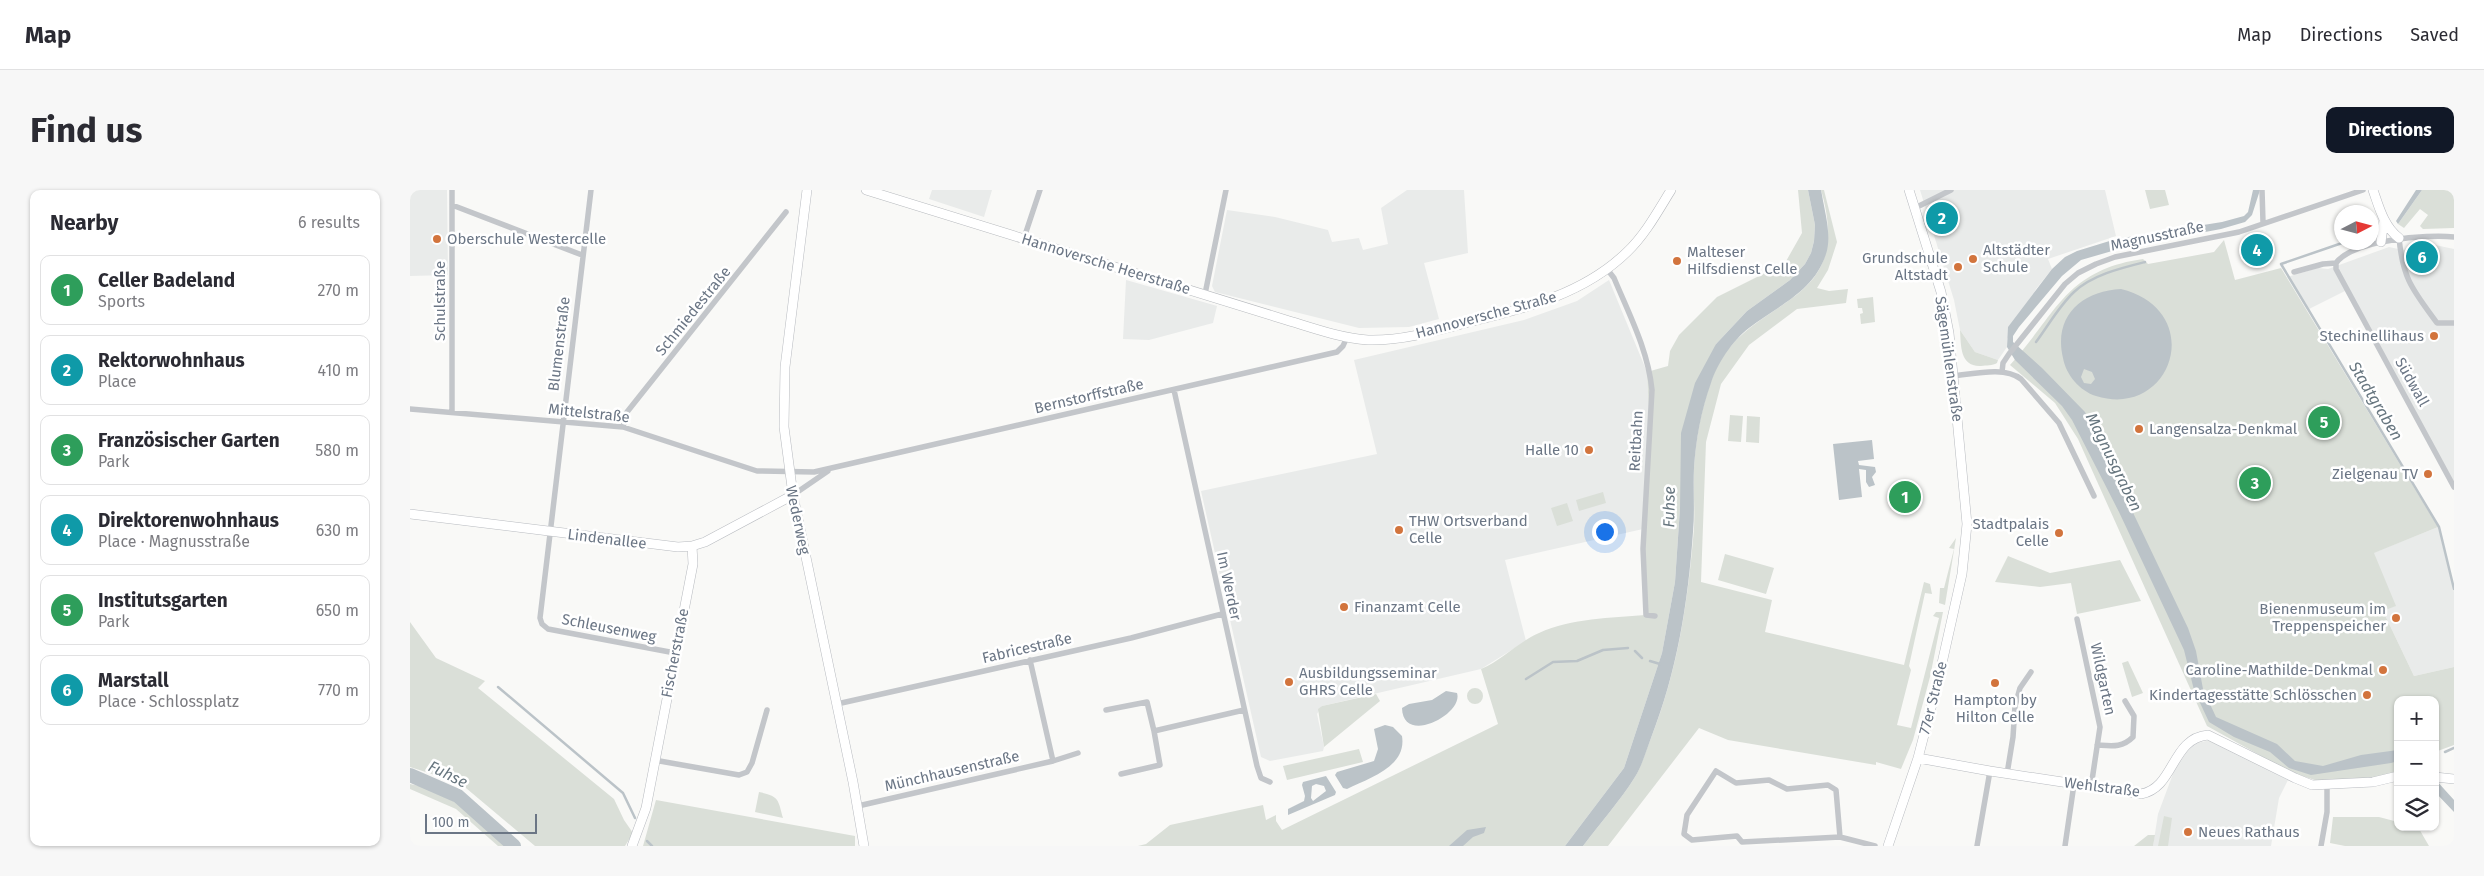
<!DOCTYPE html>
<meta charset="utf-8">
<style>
:root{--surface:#fff;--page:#f7f7f7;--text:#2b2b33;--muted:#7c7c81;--line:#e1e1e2;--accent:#111827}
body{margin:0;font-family:"Fira Sans",sans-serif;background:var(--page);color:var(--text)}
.controls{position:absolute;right:15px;bottom:15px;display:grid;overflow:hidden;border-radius:10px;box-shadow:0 1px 4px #0004}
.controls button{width:45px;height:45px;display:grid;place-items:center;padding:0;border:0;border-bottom:1px solid var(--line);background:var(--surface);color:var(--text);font:25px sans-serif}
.compass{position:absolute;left:1924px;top:15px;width:45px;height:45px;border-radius:50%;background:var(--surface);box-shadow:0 1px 4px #0004;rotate:84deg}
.scale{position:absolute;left:15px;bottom:12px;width:112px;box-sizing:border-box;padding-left:5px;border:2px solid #6b7685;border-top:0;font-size:14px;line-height:18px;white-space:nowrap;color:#6b7685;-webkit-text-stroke:4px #fff;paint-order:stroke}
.you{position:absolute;left:1194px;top:341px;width:18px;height:18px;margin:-12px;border:4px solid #fff;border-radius:50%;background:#1a73e8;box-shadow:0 0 0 8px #1a73e833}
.badge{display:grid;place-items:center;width:32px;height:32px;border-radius:50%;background:var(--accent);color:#fff;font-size:16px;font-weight:700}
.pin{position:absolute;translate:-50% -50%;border:2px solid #fff;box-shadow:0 1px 5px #0006}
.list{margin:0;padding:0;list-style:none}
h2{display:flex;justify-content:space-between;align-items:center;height:65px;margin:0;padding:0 20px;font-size:21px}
h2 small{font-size:16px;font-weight:400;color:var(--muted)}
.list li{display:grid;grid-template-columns:32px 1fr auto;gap:15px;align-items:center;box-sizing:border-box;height:70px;margin:0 10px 10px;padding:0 10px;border:1px solid var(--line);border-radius:10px}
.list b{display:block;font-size:19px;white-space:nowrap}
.list p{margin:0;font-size:16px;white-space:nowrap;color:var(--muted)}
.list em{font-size:16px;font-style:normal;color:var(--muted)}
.icon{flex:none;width:28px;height:28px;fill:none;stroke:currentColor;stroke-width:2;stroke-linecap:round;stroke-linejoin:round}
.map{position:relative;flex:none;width:2044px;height:656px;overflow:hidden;border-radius:10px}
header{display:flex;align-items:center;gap:30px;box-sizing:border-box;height:70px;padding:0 25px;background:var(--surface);border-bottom:1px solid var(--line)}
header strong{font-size:24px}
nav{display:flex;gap:28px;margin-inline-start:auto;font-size:18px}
.intro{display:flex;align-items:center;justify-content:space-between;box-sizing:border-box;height:120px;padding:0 30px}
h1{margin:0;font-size:35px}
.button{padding:12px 22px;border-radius:10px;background:var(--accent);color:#fff;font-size:18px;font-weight:700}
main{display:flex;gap:30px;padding:0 30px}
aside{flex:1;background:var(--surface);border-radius:10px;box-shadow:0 1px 4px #0004}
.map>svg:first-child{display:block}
.built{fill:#e9ebea}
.green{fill:#dadfd8}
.water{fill:#bbc3c8;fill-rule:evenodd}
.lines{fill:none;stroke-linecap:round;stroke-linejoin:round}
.stream{stroke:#bbc3c8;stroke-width:2.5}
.river{stroke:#bbc3c8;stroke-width:14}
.secondary-casing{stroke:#b8bbc0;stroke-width:10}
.primary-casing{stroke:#b7babe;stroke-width:10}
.street{stroke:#c3c6ca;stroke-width:5.5}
.secondary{stroke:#fff;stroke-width:9}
.primary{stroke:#fff;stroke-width:9}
.poi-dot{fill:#d2743d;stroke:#fff;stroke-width:2}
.labels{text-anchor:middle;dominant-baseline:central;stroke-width:5;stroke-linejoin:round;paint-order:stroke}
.street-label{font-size:15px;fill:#6b7685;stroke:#fff}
.poi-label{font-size:15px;fill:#6b7685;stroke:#fff;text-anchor:start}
.water-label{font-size:16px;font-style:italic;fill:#67767f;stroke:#fff}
</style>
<header>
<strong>Map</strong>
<nav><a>Map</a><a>Directions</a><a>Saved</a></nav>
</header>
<div class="intro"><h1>Find us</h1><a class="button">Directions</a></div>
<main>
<aside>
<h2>Nearby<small>6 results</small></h2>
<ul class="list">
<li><span class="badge" style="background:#2e9e5b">1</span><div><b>Celler Badeland</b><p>Sports</p></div><em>270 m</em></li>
<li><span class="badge" style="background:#0f9aa8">2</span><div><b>Rektorwohnhaus</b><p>Place</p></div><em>410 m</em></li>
<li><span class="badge" style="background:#2e9e5b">3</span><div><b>Französischer Garten</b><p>Park</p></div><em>580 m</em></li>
<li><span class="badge" style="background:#0f9aa8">4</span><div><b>Direktorenwohnhaus</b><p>Place · Magnusstraße</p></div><em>630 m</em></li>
<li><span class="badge" style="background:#2e9e5b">5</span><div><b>Institutsgarten</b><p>Park</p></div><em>650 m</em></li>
<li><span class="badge" style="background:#0f9aa8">6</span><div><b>Marstall</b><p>Place · Schlossplatz</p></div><em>770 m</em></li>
</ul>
</aside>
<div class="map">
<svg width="2044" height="656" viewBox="0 0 2044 656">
<rect width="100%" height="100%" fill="#f9f9f7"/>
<!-- built -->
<path class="built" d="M0 0H37L38 85 0 86Z
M522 0H582L574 27 519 9Z
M997 0H1054L1058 63 1014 73 1029 129 999 137 949 138 805 102 802 96 817 20 865 27 918 40 922 52 949 48 953 60 978 54 971 18Z
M1510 0H1695L1706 46 1638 69 1642 79 1626 99 1597 149V157L1588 170 1565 162 1550 140 1544 110Z
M2025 55 2044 59V297L1937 100 1897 120 1877 87 1908 78 1918 79 1979 57 1993 60Z
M716 90 807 116 803 133 739 150 713 149Z
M1199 90 1237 182 1239 223 1233 339 1095 370 1116 451 1071 479 912 516 907 524 914 557 913 561 860 571 851 567 791 301 967 264 944 170 1114 130 1167 111Z
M2028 337 2044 402V477L2004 486 1973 421 1985 416 1963 363Z
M1802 550 1878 590 1869 608 1861 656H1743L1748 624 1770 565 1780 554Z"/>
<!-- green -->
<path class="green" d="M1388 0H1398L1405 35 1404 51 1401 63 1395 74 1380 90 1337 121 1306 154 1270 318 1265 392 1252 463 1214 578 1155 656H728L736 654 760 635 853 615 856 630 866 625V631L872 640 1088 534 1071 479C1092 470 1108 452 1129 443 1162 428 1201 428 1235 425L1233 339 1239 223 1237 182 1258 176 1260 161 1269 145 1307 107 1375 73 1392 43Z
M1411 0H1414L1427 52 1418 80 1407 98 1419 101 1438 99 1436 113 1387 119 1339 155 1311 194 1296 252 1291 392 1362 410 1355 442 1494 475 1514 392 1520 394 1522 404 1515 403 1499 476 1501 480 1487 535 1501 538 1529 428 1523 426 1526 422H1533L1520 487 1503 550 1491 579 1466 572V575L1318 550 1289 538 1198 656H1173C1190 633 1210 611 1225 587 1232 575 1236 560 1241 548 1268 480 1278 411 1284 338 1285 318 1283 298 1284 278 1286 246 1292 215 1303 186 1335 103 1447 123 1411 0Z
M1735 0H1755L1759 15 1740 19Z
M2012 0H2044V38L2013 39 2010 36 2018 25 2010 19 1994 38 1988 34Z
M1814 50 1825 90 1871 78 2028 337 1964 363 1986 416 1973 421 2004 486 2044 477V555L2025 562V510H1988V582L1962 588 1918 594 1882 583 1797 536 1668 249 1645 213 1600 175C1646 125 1655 80 1733 69L1738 74 1804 62Z
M1463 107 1465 132 1451 134 1450 124 1453 123 1452 118H1448L1447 109Z
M1550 140 1565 162 1588 170 1587 173C1582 176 1577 175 1571 176 1550 177 1551 156 1550 140Z
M1320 225 1333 226 1331 252 1318 251Z
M1337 226 1350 227 1349 253 1336 252Z
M1193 302 1196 313 1169 321 1166 310Z
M1157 313 1163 331 1147 336 1141 318Z
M1546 348 1535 415 1529 413 1530 398H1534L1544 359 1539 358Z
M1315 364 1364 378 1356 404 1308 390Z
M1598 366 1640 383 1710 370 1731 411 1667 424 1661 393 1630 397 1585 392Z
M0 432 26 468 75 491 68 498 204 609 214 630 223 643 215 656H125L50 593 0 577Z
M1718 471 1733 503 1722 507 1712 473Z
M1057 506a8 8 0 1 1 16 0a8 8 0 1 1-16 0Z
M966 504 970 511 914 557 908 519 912 516Z
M949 559 953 572 877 590 873 576Z
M0 594C40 601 70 630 99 656H88L46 619 0 599Z
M349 602C369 606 368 609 373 628L345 622Z
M246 610 445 646V656H233Z
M1754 626 1762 628 1758 656H1748Z
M1923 627H1969L1988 632V637H2008L2019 656H1935L1920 653Z
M1738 645H1745L1743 656H1724Z"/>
<!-- water -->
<path class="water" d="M1398 0H1411L1412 5C1415 23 1422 46 1416 64 1404 102 1367 116 1339 138 1322 151 1307 174 1301 193 1291 221 1286 249 1284 278 1283 300 1285 321 1283 342 1278 413 1267 482 1241 548 1236 561 1232 576 1225 587 1210 611 1190 633 1173 656H1155L1214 578 1252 463 1265 392 1270 318 1271 243 1285 193 1306 154 1337 121 1380 90 1395 74 1401 63 1404 51 1405 35Z
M1843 0H1850L1842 25 1835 32 1811 39 1716 57 1671 70 1652 86 1609 137 1603 146V152L1632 178 1675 222 1778 438 1786 461 1793 499 1806 527 1867 554 1885 571 1913 576 1951 565 1988 560V571L1981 573 1901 585 1879 578 1860 562 1824 547 1799 532 1784 500 1774 460 1709 322 1662 230 1652 216 1605 170 1597 157 1598 137 1642 79 1655 67 1667 61 1706 49 1812 32 1834 26 1838 22Z
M2006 0H2012L1988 34 1986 31Z
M1711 99C1798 121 1762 230 1686 206 1670 201 1656 185 1653 168 1643 126 1672 101 1711 99ZM1674 179 1682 182 1685 189 1681 194 1674 193 1671 187Z
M1462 250 1464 269 1448 271 1449 275 1465 277 1466 282 1462 287 1465 295 1459 297 1456 292V280L1449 279 1452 307 1429 310 1423 254Z
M1036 501 1047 503C1054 524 993 556 992 518L999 514 1022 510Z
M975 535 983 537 992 546C997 577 959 588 937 599L933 598 925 585 927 582 964 571 968 559 964 539Z
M916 586 926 602 925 605 878 625V619L894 611 895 606 892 595 893 592ZM906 594 914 596 916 601 903 611 901 608 902 596Z
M2025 589 2044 610V622L2025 602Z
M1076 637 1074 643 1063 647 1053 656H1039L1057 640Z"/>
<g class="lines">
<!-- stream -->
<path class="stream" d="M1935 52 1871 74 2029 337 2044 399
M1626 152C1638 136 1649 116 1664 102 1682 85 1711 78 1735 72
M1225 461 1232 468
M1240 471 1250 474
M1116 489 1143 472 1167 471 1193 460 1218 458
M88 497 213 603 225 628
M2035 562 2044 558
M237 651 242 656"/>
<!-- river -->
<path class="river" d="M0 585 48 606 104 656"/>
<!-- secondary casing -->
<g class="secondary-casing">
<path id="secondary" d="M397 0 375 177 374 237 383 305 443 592 454 656
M1963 0C1969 17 1974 37 1989 48
M1971 52 1974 30
M0 324 268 357 282 356 295 352 383 305
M1508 568 1580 581 1731 604C1765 598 1761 548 1798 545L1885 588 1902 595 1963 592 1988 586
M2025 587 2044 589
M222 656 236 618 283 374 282 356
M1478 656 1508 568 1528 491 1552 384 1557 334 1539 143 1531 102 1499 0"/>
</g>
<!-- primary casing -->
<g class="primary-casing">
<path id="primary" d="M456 0 873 129C900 137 929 148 958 150 992 151 1026 141 1059 132 1116 118 1174 104 1217 62 1235 45 1248 21 1261 0"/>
</g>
<!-- street -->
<path class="street" d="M42 0V222
M181 0 130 428 132 434 138 439 265 463
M1852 0 1853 32
M42 15 172 65
M1503 19 1541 0
M2044 47C2017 44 1943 50 1926 73V79L2044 297
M614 48 630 0
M1989 48C1993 90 2003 100 2027 133H2044
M1197 79 1204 88C1219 124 1238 160 1242 200L1233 359 1236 425 1245 426
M1884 82 1913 74 1926 73
M795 104 816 0
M1592 182 1593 173 1599 164 1655 94 1668 83 1686 74 1705 67 1829 42 1953 0
M1543 186C1564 184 1594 176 1611 189L1649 233 1684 306
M764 200 847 576 851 588 860 592
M0 219 213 237 347 281 404 282 927 162 933 156 937 147
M213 237 217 222 376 22
M383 305 418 281
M1667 429 1690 537 1681 597
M427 514 721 448 812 424
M696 520 737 512 744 541 834 520
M1687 555C1702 556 1712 558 1723 547L1724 526 1715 511
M244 570 329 585 337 582 342 573 357 520
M643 571 668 563
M711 584 750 575 744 541
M1597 584 1603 547 1605 516 1610 498 1621 482
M448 616 643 571 620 470
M1430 647 1426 600 1418 595 1377 599 1359 590 1326 593 1306 581 1277 625 1274 644 1282 650 1327 646 1332 652 1430 647 1465 656
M1567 656 1580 581
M1655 656 1664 594
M1911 656 1917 622V596"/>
<!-- secondary -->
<use href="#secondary" class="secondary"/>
<!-- primary -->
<use href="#primary" class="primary"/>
</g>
<!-- markers -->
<g class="poi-dot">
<circle cx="27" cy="49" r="5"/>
<circle cx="1563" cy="69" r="5"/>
<circle cx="1267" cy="71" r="5"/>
<circle cx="1548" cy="77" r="5"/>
<circle cx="2024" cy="146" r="5"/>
<circle cx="1729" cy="239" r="5"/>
<circle cx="1179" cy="260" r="5"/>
<circle cx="2018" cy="284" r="5"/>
<circle cx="989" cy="340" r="5"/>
<circle cx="1649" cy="343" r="5"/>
<circle cx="934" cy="417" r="5"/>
<circle cx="1986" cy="428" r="5"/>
<circle cx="1973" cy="480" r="5"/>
<circle cx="879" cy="492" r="5"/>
<circle cx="1585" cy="493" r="5"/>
<circle cx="1957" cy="505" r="5"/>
<circle cx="1778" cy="642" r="5"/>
</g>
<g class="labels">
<!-- street labels -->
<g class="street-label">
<text transform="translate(1747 46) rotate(-12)">Magnusstraße</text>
<text transform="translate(696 74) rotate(17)">Hannoversche Heerstraße</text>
<text transform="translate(30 111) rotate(-90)">Schulstraße</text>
<text transform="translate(283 121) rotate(-51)">Schmiedestraße</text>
<text transform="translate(1076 125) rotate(-15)">Hannoversche Straße</text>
<text transform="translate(149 154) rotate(-83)">Blumenstraße</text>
<text transform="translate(1539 169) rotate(82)">Sägemühlenstraße</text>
<text transform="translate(2002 192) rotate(61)">Südwall</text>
<text transform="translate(679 206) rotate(-13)">Bernstorffstraße</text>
<text transform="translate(179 223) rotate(6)">Mittelstraße</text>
<text transform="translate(1226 251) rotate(-87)">Reitbahn</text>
<text transform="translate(388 330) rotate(78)">Wederweg</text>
<text transform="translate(197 349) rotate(7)">Lindenallee</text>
<text transform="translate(819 396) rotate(78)">Im Werder</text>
<text transform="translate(199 438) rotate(11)">Schleusenweg</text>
<text transform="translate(617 458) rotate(-13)">Fabricestraße</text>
<text transform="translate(265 463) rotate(-79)">Fischerstraße</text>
<text transform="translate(1693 489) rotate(78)">Wildgarten</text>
<text transform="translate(1523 508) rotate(-76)">77er Straße</text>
<text transform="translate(542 581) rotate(-13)">Münchhausenstraße</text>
<text transform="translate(1692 597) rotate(7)">Wehlstraße</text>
</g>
<!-- poi labels -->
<g class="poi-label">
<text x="37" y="49">Oberschule Westercelle</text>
<text x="1573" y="60">Altstädter<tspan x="1573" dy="17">Schule</tspan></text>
<text x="1277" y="62">Malteser<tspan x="1277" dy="17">Hilfsdienst Celle</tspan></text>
<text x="1538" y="68" text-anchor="end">Grundschule<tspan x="1538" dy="17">Altstadt</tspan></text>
<text x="2014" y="146" text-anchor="end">Stechinellihaus</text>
<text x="1739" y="239">Langensalza-Denkmal</text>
<text x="1169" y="260" text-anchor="end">Halle 10</text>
<text x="2008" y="284" text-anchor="end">Zielgenau TV</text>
<text x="999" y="331">THW Ortsverband<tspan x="999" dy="17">Celle</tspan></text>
<text x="1639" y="334" text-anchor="end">Stadtpalais<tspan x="1639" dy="17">Celle</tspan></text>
<text x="944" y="417">Finanzamt Celle</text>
<text x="1976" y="419" text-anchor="end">Bienenmuseum im<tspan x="1976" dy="17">Treppenspeicher</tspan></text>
<text x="1963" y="480" text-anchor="end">Caroline-Mathilde-Denkmal</text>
<text x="889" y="483">Ausbildungsseminar<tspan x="889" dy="17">GHRS Celle</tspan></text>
<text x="1947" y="505" text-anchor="end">Kindertagesstätte Schlösschen</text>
<text x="1585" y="510" text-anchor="middle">Hampton by<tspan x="1585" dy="17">Hilton Celle</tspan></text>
<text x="1788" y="642">Neues Rathaus</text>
</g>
<!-- water labels -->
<g class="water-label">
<text transform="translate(1966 211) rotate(59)">Stadtgraben</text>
<text transform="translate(1704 272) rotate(64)">Magnusgraben</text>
<text transform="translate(1259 317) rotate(-89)">Fuhse</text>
<text transform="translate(38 584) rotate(26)">Fuhse</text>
</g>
</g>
</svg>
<div class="controls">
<button>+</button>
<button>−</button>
<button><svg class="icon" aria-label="layers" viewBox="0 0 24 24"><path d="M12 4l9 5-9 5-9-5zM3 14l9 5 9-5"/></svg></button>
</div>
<svg class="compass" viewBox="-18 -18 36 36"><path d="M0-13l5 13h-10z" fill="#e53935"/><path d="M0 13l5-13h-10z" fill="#7c7c81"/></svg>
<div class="scale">100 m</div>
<div class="you"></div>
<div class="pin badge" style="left:1495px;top:307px;background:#2e9e5b">1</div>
<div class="pin badge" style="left:1532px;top:28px;background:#0f9aa8">2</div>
<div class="pin badge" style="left:1845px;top:293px;background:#2e9e5b">3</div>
<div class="pin badge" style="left:1847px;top:60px;background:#0f9aa8">4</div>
<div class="pin badge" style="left:1914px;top:232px;background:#2e9e5b">5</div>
<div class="pin badge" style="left:2012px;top:67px;background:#0f9aa8">6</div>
</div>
</main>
